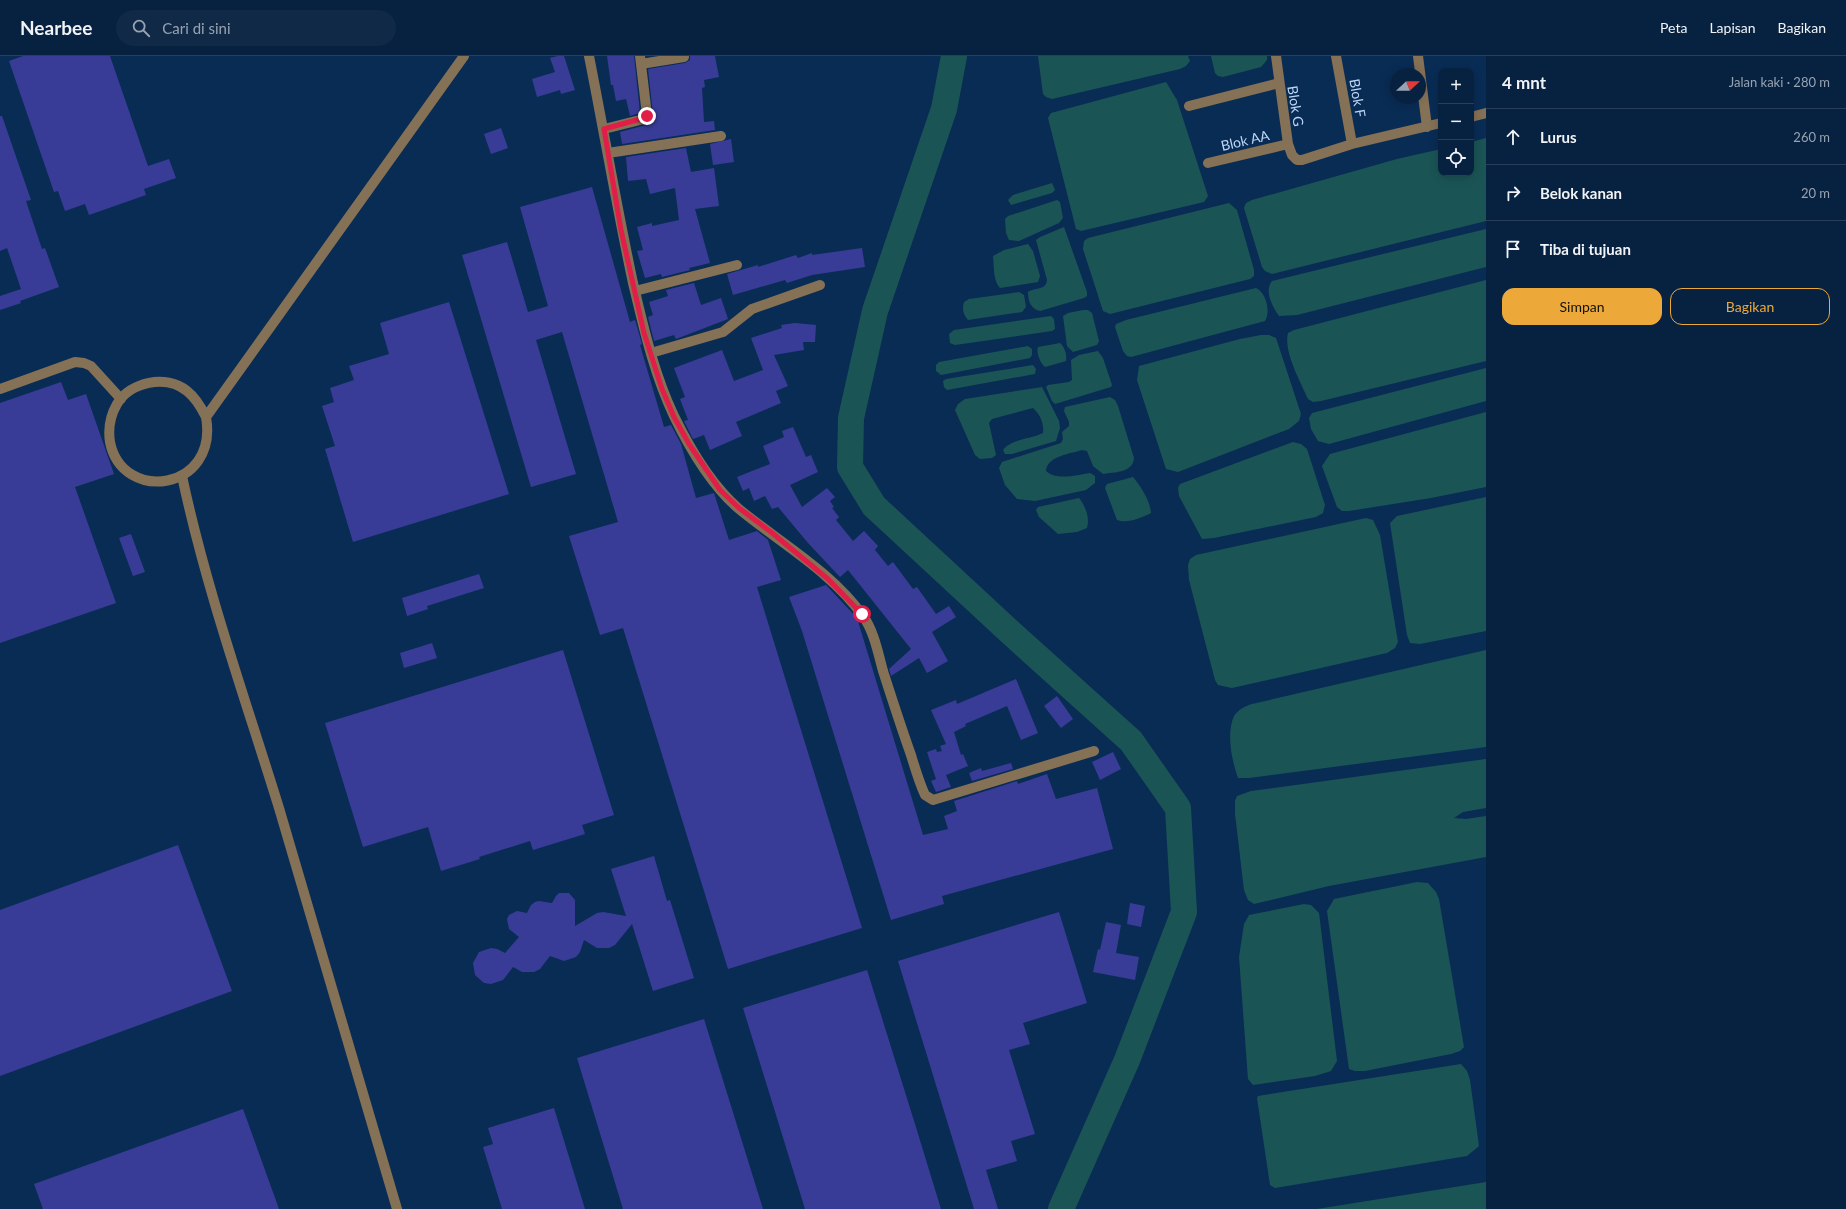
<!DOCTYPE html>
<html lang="id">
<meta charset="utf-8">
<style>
:root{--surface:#072140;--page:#102947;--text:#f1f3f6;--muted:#98a3b1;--line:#283e59;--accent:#eca93a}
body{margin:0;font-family:Lato,sans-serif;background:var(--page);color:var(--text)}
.controls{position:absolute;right:12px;top:12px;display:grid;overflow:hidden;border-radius:8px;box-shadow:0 2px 10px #0003}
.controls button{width:36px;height:36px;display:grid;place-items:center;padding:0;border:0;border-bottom:1px solid var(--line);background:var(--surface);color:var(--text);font:20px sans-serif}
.compass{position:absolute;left:1390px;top:12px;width:36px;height:36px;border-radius:50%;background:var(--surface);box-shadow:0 2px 10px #0003;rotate:68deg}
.stop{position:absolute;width:12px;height:12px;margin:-9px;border:3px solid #e11d48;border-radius:50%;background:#fff}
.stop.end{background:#e11d48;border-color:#fff;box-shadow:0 1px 4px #0008}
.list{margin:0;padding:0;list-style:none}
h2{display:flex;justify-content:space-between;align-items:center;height:52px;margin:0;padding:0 16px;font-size:17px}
h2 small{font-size:13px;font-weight:400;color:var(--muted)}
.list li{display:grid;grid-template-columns:26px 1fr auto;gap:12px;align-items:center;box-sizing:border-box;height:56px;padding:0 16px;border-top:1px solid var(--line)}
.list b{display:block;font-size:15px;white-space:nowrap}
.list em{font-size:13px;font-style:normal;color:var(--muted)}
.actions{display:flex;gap:8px;padding:12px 16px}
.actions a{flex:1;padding:9px 0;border:1px solid var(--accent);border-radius:12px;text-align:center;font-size:14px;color:var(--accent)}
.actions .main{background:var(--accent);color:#111}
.icon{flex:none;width:22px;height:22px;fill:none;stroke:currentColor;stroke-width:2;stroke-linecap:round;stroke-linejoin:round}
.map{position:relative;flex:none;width:1486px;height:1153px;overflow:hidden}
header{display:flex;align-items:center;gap:24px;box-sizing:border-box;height:56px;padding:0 20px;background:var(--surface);border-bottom:1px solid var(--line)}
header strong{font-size:19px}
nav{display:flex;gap:22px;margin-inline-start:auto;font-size:14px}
.search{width:280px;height:36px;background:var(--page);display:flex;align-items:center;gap:10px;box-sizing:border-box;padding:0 14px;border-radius:22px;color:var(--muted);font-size:15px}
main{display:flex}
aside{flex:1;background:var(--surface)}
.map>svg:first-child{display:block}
.water{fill:#1b5455}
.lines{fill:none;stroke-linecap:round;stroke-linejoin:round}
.river{stroke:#1b5455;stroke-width:26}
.building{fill:#383c97}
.minor{stroke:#857155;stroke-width:10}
.route{stroke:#e11d48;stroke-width:5}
.labels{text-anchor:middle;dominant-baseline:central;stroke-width:3;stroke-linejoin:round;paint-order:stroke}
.street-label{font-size:14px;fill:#bcd5f5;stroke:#092c55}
</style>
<header>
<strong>Nearbee</strong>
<div class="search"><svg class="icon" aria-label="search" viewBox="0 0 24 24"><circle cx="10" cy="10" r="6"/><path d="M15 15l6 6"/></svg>Cari di sini</div>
<nav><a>Peta</a><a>Lapisan</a><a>Bagikan</a></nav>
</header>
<main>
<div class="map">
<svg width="1486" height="1153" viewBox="0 0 1486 1153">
<rect width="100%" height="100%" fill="#092c55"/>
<!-- water -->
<path class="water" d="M1038 0H1188L1190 5 1186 10 1180 13 1052 43 1046 41 1043 38Z
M1211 0H1267V4L1261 11 1223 21 1218 20 1215 17Z
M1166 26 1177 44 1208 140 1204 146 1081 175 1076 173 1048 62 1051 57Z
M1486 82V165L1272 218 1265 215 1262 211 1244 152 1246 147 1252 144 1397 103 1441 93V117H1471V86Z
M1052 127 1055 134 1052 137 1011 149 1008 144 1013 139Z
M1057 144 1060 146 1063 162 1059 167 1019 185 1009 184 1006 177 1005 163 1008 160Z
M1229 147 1237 154 1254 214V220L1250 223 1110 258 1103 255 1083 193 1084 185 1088 182Z
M1064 171 1087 236V240L1084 242 1040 255C1031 253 1028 245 1028 236 1035 231 1046 235 1047 224L1036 184 1040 181Z
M1486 173V211L1297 259 1279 260C1272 250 1264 235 1272 225Z
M1028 188 1033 195 1040 220 1038 226 1000 232C993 225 994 209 993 200L1004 194Z
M1486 224V305L1321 345 1313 346 1308 343C1301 327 1283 295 1288 277L1294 274Z
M1256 232C1266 236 1271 256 1265 265L1131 301 1127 300 1123 295 1115 271 1116 268 1126 264Z
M1019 236 1024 239 1026 251 1022 256 968 264C963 258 962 254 964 246L969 243Z
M1083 254H1088L1092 257 1099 285 1097 289 1073 296 1067 290 1063 260 1068 257Z
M1051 260 1054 263 1055 273 1052 275 955 289 950 287 949 278 954 274Z
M1261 279H1269L1276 282 1301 358 1299 365 1289 373 1178 416 1166 413 1137 324 1139 310 1240 283Z
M1060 287C1065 291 1067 299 1066 305L1045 311C1040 307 1036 296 1038 291Z
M1028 290 1032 293V299L1030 302 941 319 936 315V309L939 306Z
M1098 295 1103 302 1112 329 1111 331 1055 348 1052 345 1046 331 1048 329 1069 326 1072 324 1071 304 1079 299Z
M1033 309 1036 313 1035 318 947 334 944 331 943 325 946 323Z
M1486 312V345L1329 388 1318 385 1311 373 1309 362 1312 357Z
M1042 331 1059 365 1060 372 1056 385 1012 398H1005L1003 394C1011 383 1031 383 1043 377 1044 367 1040 358 1033 352L992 363 989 367 996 399 992 402 980 403 975 399 955 354 958 348 965 343Z
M1110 341 1115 344 1118 350 1134 402C1133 417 1114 416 1103 418L1093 410 1087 395 1082 394C1070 398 1047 400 1046 415 1057 425 1077 419 1090 417L1095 420V427L1086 434 1035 445 1017 443 1005 429 999 412 1002 406 1061 387 1063 383 1062 376 1069 370V366L1064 355 1065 351Z
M1486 356V431L1431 442 1349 455H1342L1337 451 1322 410 1330 398Z
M1293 386 1301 388 1307 393 1325 449 1323 457 1316 461 1214 482 1202 483 1179 440 1178 432 1180 428Z
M1133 421C1141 431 1150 444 1151 457 1141 462 1127 468 1117 464L1105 432 1107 428Z
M1486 441V575L1420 588 1410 587 1407 579 1390 467 1397 460Z
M1079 442C1086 451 1090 462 1087 472L1077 476 1058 478 1039 461 1036 454 1038 451Z
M1366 462 1373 464 1380 479 1398 586 1395 592 1387 597 1232 632 1218 629 1215 624 1189 524 1188 509 1190 503 1196 499Z
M1486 594V691L1249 722H1238C1232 705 1226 678 1234 660 1238 654 1245 650 1252 648Z
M1486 703V752L1463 756 1454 762 1466 763 1486 760V801L1329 830 1254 848 1248 844 1244 834 1235 758V745L1237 740 1251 735Z
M1417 826 1428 827 1436 836 1439 843 1464 991 1460 995 1451 998 1365 1015H1355L1349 1013 1327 855 1334 843Z
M1304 848 1311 849 1319 857 1337 1005 1331 1015 1315 1020 1253 1029 1248 1023 1239 901 1244 868 1249 859Z
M1461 1008 1467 1015 1470 1024 1479 1090 1467 1100 1275 1132 1270 1129 1257 1042 1258 1040Z
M1486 1126V1153H1317Z"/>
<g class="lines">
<!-- river -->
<path class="river" d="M954 0 944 53 875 255 851 362 850 411 874 450 1010 576 1131 685 1178 752 1184 856 1127 1004 1061 1153"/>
</g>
<!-- building -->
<path class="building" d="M23 0H110L148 110 169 103 176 122 144 133 146 139 89 159 85 148 65 155 58 135 54 136 9 5Z
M558 0H564L575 34 561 38 560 34 537 41 532 23 555 16 550 2Z
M607 0H634L640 57 630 60 626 43 616 45 613 29H611Z
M690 0H715L719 21 704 24 705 31 702 32 704 66 714 65 715 74 622 88 620 76 646 69 652 62 653 58 648 13 685 7 690 4Z
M0 60H2L31 144 26 145 42 193 45 192 59 231 20 245 21 247 0 254V240L21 233 7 192 0 195Z
M501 72 508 92 491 98 484 78Z
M731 83 734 106 713 109 710 88Z
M686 92 691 116 714 112 719 150 695 153 710 207 689 212 690 214 662 221 661 218 645 222 637 195 643 194 637 171 652 167V170L679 164 675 132 650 138 646 123 628 125 626 101Z
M592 131 630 266 635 264 642 288 640 289 664 371 671 369 681 388 696 442 714 437 729 484 757 475 768 484 781 524 757 531 862 872 728 913 623 572 600 579 569 480 618 466 562 276 536 284 576 418 531 431 462 199 507 186 528 256 548 250 520 151Z
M862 192 865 211 812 219 787 227 785 224 733 239 727 218 758 209V211L796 199 798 202 812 197V199Z
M694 227 701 249 721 242 728 263 676 283 674 279 654 285 648 261 653 259 649 246 668 240 666 234Z
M449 246 509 438 353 486 325 393 335 390 322 350 334 346 330 332 354 324 349 310 389 298 380 267Z
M795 267 816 269 815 286H803L804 294 774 299 788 330 776 335 781 347 736 366 742 380 710 394 704 379 693 383 684 365 688 364 680 343 685 341 674 312 722 294 734 325 763 314 751 282 782 272 781 269Z
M61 326 68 344 86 338 114 418 75 431 116 547 0 587V347Z
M793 371 806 401 811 399 818 416 790 429 802 451 827 432 835 441 830 445 834 451 832 452 839 461 836 464 853 485 864 475 878 490 875 494 888 510 893 506 913 533 917 531 936 558 949 550 956 561 932 576 948 605 927 617 919 602 891 620 889 613 911 593 848 514 840 521 808 487 778 451 772 453 765 440 754 445 749 432 743 435 737 421 770 408 763 390 784 381 782 375Z
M131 478 145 516 133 520 119 482Z
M479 518 484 532 427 550 428 553 407 560 402 542Z
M826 529 857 562 923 779 948 773 944 760 957 755 954 745 1017 725 1018 728 1047 718 1056 743 1097 732 1113 793 942 840 944 848 891 864 802 575 789 541Z
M432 587 437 602 404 612 400 597Z
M563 594 614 759 582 769 585 778 533 794 530 785 479 801 480 803 441 815 428 771 363 791 325 667Z
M1016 623 1038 677 1021 684 1007 650 965 668 966 670 954 676 961 699 963 698 968 710 946 719 951 731 936 736 931 725 936 723 927 696 936 693 937 696 942 695 940 690 946 688 931 654 956 644 957 648Z
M1057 640 1073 663 1061 672 1044 650Z
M1113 696 1121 713 1100 724 1092 706Z
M1011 707 1013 713 972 725 969 717 981 712 982 715Z
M178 789 232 935 0 1020V854Z
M654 800 667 845 670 844 694 922 653 935 632 868 615 889 609 892H597L584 884 580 896 576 901 564 905 550 900 540 913 534 916H522L513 911 503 924 491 928 484 927 475 919 473 907 479 896 491 892 497 893 505 897 519 881 509 873 507 863 509 859 517 855 527 857 531 849 535 846 539 845 552 847 556 840 559 837H569L575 844V870L597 857 603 856 626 860 611 813Z
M1130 847 1145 850 1141 871 1127 868Z
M1059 856 1087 947 1023 967 1030 988 1009 994 1035 1078 1011 1085 1017 1105 986 1114 998 1153H974L898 905Z
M1106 866 1121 869 1116 897 1139 901 1135 924 1093 916 1098 893 1100 894Z
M867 914 915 1068 941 1153H805L743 952Z
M704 963 763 1153H623L577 1002Z
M554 1052 585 1153H502L483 1091 493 1088 488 1072Z
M243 1053 279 1153H43L34 1128Z"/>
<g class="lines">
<!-- minor -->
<path class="minor" d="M589 0C604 76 617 152 633 227 644 273 654 318 674 360 690 393 711 429 739 453 779 486 832 516 863 560 874 575 878 597 883 615 892 643 901 671 911 699 915 712 919 726 925 739L933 744 1094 695
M1276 0 1288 88 1292 99 1297 104H1302L1352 88 1441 67
M1336 0 1352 88
M1418 0 1427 71
M641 8 684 1
M1189 50 1279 27
M1471 61 1486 57
M604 73 644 63 647 59 640 0
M608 97 721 80
M1208 107 1288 88
M635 235 737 209
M651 297 723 276 752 253 820 229
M0 333 75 306 84 307 91 310 121 343
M206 361C201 351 196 342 187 335 166 318 130 326 117 348 110 360 108 373 110 386 122 448 219 435 206 361L464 0
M182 420C206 533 245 642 279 752 319 885 358 1019 397 1153"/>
</g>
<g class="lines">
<!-- route -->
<path class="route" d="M647 60 644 62 604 73 621 174 644 277 662 333 674 361 689 388 720 434 739 452 771 476 828 523 862 558"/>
</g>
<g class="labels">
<!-- street labels -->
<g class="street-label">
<text transform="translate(1358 42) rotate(80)">Blok F</text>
<text transform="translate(1296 50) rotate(81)">Blok G</text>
<text transform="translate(1245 84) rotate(-13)">Blok AA</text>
</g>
</g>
</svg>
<div class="controls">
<button>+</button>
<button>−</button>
<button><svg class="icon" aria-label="locate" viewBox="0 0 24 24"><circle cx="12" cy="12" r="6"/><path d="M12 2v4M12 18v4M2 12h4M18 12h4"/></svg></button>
</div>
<svg class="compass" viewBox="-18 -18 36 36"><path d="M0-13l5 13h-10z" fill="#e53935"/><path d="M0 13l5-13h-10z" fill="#98a3b1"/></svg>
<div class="stop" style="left:862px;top:558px"></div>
<div class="stop end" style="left:647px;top:60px"></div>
</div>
<aside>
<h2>4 mnt<small>Jalan kaki · 280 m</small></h2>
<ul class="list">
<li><svg class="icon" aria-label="ahead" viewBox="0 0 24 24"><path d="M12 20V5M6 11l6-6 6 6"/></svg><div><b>Lurus</b></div><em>260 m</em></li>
<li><svg class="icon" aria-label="right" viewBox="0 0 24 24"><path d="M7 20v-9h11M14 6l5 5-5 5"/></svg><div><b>Belok kanan</b></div><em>20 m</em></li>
<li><svg class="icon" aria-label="arrive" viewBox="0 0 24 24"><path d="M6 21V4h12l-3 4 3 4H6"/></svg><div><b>Tiba di tujuan</b></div></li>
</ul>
<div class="actions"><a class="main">Simpan</a><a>Bagikan</a></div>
</aside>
</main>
